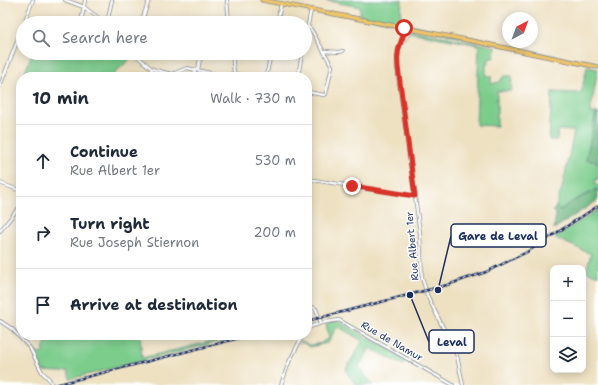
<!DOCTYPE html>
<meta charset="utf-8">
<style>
:root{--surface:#fff;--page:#f6f6f7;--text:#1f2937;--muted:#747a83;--line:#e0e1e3}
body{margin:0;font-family:"Shantell Sans",sans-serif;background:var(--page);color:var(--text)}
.controls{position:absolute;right:12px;bottom:12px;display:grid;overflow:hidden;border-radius:8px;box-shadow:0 2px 10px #0003}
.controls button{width:36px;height:36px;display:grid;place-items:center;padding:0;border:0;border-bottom:1px solid var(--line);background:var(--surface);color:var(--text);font:20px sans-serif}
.compass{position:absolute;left:502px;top:12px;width:36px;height:36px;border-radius:50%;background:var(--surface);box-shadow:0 2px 10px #0003;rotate:41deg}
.stop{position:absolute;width:12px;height:12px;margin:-9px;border:3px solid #d93025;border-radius:50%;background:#fff}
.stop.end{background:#d93025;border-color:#fff;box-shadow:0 1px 4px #0008}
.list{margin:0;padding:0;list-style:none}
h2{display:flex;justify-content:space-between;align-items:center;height:52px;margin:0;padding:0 16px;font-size:17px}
h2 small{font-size:13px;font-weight:400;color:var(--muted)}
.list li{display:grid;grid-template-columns:26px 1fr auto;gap:12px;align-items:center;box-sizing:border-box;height:72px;padding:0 16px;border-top:1px solid var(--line)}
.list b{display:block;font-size:15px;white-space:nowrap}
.list p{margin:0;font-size:13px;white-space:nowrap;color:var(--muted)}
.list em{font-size:13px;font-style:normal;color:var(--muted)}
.icon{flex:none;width:22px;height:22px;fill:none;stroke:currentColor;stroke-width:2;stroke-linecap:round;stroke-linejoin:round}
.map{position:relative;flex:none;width:598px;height:385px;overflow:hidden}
.search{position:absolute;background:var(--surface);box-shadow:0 2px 10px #0003;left:16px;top:16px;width:296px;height:44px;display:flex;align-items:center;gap:10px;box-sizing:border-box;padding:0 14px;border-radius:22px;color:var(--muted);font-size:15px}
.panel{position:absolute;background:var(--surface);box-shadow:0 2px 10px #0003;left:16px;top:72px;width:296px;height:268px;border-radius:16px}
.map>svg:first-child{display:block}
.green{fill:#7ccc8c;stroke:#4c7e75}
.forest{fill:#65b078;stroke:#40706b}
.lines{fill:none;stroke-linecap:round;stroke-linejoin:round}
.minor-casing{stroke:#848890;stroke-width:4}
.major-casing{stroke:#848890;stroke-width:5}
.minor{stroke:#fff;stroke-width:2.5}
.major{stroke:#eec469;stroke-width:3.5}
.rail-casing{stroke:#1b2f5e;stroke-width:2.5}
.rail{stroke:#fff;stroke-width:1;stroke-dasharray:3;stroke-linecap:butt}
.route{stroke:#d93025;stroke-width:5}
.labels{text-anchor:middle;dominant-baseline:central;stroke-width:3;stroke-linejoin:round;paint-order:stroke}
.street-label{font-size:10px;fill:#1b2f5e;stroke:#fff}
.leader{fill:none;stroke:#1b2f5e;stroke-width:1.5}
.callout-dot{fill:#1b2f5e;stroke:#fff;stroke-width:1.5}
.callout{fill:#fff;stroke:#1b2f5e;stroke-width:1.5}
.callout-label{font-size:11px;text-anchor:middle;font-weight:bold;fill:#1b2f5e}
</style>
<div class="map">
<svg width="598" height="385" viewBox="0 0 598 385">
<rect width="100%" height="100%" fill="#fff"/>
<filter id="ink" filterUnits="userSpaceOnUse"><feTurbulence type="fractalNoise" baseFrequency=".025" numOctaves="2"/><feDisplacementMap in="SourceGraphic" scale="8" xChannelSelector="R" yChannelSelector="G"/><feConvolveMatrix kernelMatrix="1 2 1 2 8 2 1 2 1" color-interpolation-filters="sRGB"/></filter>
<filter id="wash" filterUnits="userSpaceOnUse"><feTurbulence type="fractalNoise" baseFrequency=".012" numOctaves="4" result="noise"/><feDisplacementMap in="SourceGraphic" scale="16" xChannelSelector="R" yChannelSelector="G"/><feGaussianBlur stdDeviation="0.9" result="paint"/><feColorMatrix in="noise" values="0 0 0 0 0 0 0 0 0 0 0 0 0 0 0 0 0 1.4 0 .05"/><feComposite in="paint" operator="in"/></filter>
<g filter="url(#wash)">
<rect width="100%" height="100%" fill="#eee1c2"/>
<!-- green -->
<path class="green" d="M323 0H402L401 15 402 24 360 16V7Z
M403 23 507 45 592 64 405 25Z
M412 30 497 47 494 52 495 57 489 59 488 64H486V76H491V84L499 82 504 76H512L511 91H497V126L476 125 479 45 409 32 404 39 408 31Z
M32 53H121L129 60 114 74 116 77H44L25 72Z
M587 67 598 69 590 113H596L586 160 598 162V179L597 178 595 183 598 185V189L575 200 560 210 556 206 563 185 574 131 558 130 557 140H549L552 92 581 93Z
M597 210 598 216V276L586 271 591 254 555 238Z
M333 321H339L404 358 405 360 403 365 370 348 359 367 373 385H356L348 374 346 369 362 342 361 340 337 326 328 343 310 347 302 342 300 343 301 341 309 345 323 343V341L329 339 326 324Z
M48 335H140L142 358 237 335H245L70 379 68 371 60 372 42 371 34 352 42 354Z"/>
<!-- forest -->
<path class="forest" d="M596 113H598V162L586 160Z
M598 189V200L554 229 556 212 553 211 556 206 560 210 575 200Z"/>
</g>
<g filter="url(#ink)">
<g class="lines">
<!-- minor casing -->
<g class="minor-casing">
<path id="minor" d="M65 0 84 7 105 23
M227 0 229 23
M24 23 33 0
M73 23H76
M81 23 85 0
M107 23 112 0
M141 23 149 0
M277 23 281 4
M406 28C401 43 396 50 397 67L420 233 422 277 427 295 457 356 463 385
M305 40 311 10
M324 51 339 52 343 51
M232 53 234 73
M137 56 152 69 171 74 175 73 187 68 229 77
M198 70 201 53
M229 76 231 74H237L239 77
M146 77 152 69
M194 77 195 70
M266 77 271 53
M298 77 302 53
M0 86 23 26
M307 92 324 95 326 94 332 66 312 31 308 26
M307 179 415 196
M0 183 21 191
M0 231 21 205
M307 304 316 309 321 323
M0 321 12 329 30 348 42 372 49 379 52 385
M307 328 321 323 339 320 453 385
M281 385 289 362 303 335"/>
</g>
<!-- major casing -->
<g class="major-casing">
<path id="major" d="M262 0 477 42 598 67"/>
</g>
<!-- minor -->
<use href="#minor" class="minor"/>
<!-- major -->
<use href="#major" class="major"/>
<!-- rail casing -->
<g class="rail-casing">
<path id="rail" d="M307 321 447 285 486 272 527 252 598 206
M55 385 251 335"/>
</g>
<!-- rail -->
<use href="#rail" class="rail"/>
</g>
</g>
<g class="lines" filter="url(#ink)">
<!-- route -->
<path class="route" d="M352 186 415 196 398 67C396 50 401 43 406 28H404"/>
</g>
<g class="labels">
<!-- street labels -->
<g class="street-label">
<text transform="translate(412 246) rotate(-95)">Rue Albert 1er</text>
<text transform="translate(392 341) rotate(30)">Rue de Namur</text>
</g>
</g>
<!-- callouts -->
<path class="leader" d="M438 290L451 236M410 295L429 342"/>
<g class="callout-dot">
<circle cx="438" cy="290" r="4"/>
<circle cx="410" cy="295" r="4"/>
</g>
<g class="callout">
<rect x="451" y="224" width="95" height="23" rx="4"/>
<rect x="429" y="330" width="45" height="23" rx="4"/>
</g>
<g class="callout-label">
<text x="498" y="240">Gare de Leval</text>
<text x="452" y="346">Leval</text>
</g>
</svg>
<div class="controls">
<button>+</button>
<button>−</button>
<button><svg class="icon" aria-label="layers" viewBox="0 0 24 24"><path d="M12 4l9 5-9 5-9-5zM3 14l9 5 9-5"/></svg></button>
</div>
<svg class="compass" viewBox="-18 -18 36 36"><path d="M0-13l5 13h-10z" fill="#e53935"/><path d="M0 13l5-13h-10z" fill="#747a83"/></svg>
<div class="stop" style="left:404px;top:28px"></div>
<div class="stop end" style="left:352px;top:186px"></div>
<div class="search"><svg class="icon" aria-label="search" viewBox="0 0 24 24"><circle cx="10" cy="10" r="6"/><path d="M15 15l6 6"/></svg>Search here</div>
<section class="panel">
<h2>10 min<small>Walk · 730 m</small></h2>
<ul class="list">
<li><svg class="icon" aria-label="ahead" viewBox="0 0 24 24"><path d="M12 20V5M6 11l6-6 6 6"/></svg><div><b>Continue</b><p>Rue Albert 1er</p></div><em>530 m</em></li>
<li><svg class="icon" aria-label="right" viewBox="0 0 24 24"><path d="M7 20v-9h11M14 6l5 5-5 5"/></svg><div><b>Turn right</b><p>Rue Joseph Stiernon</p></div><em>200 m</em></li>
<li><svg class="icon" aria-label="arrive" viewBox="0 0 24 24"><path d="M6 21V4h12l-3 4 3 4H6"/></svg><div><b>Arrive at destination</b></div></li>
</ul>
</section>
</div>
